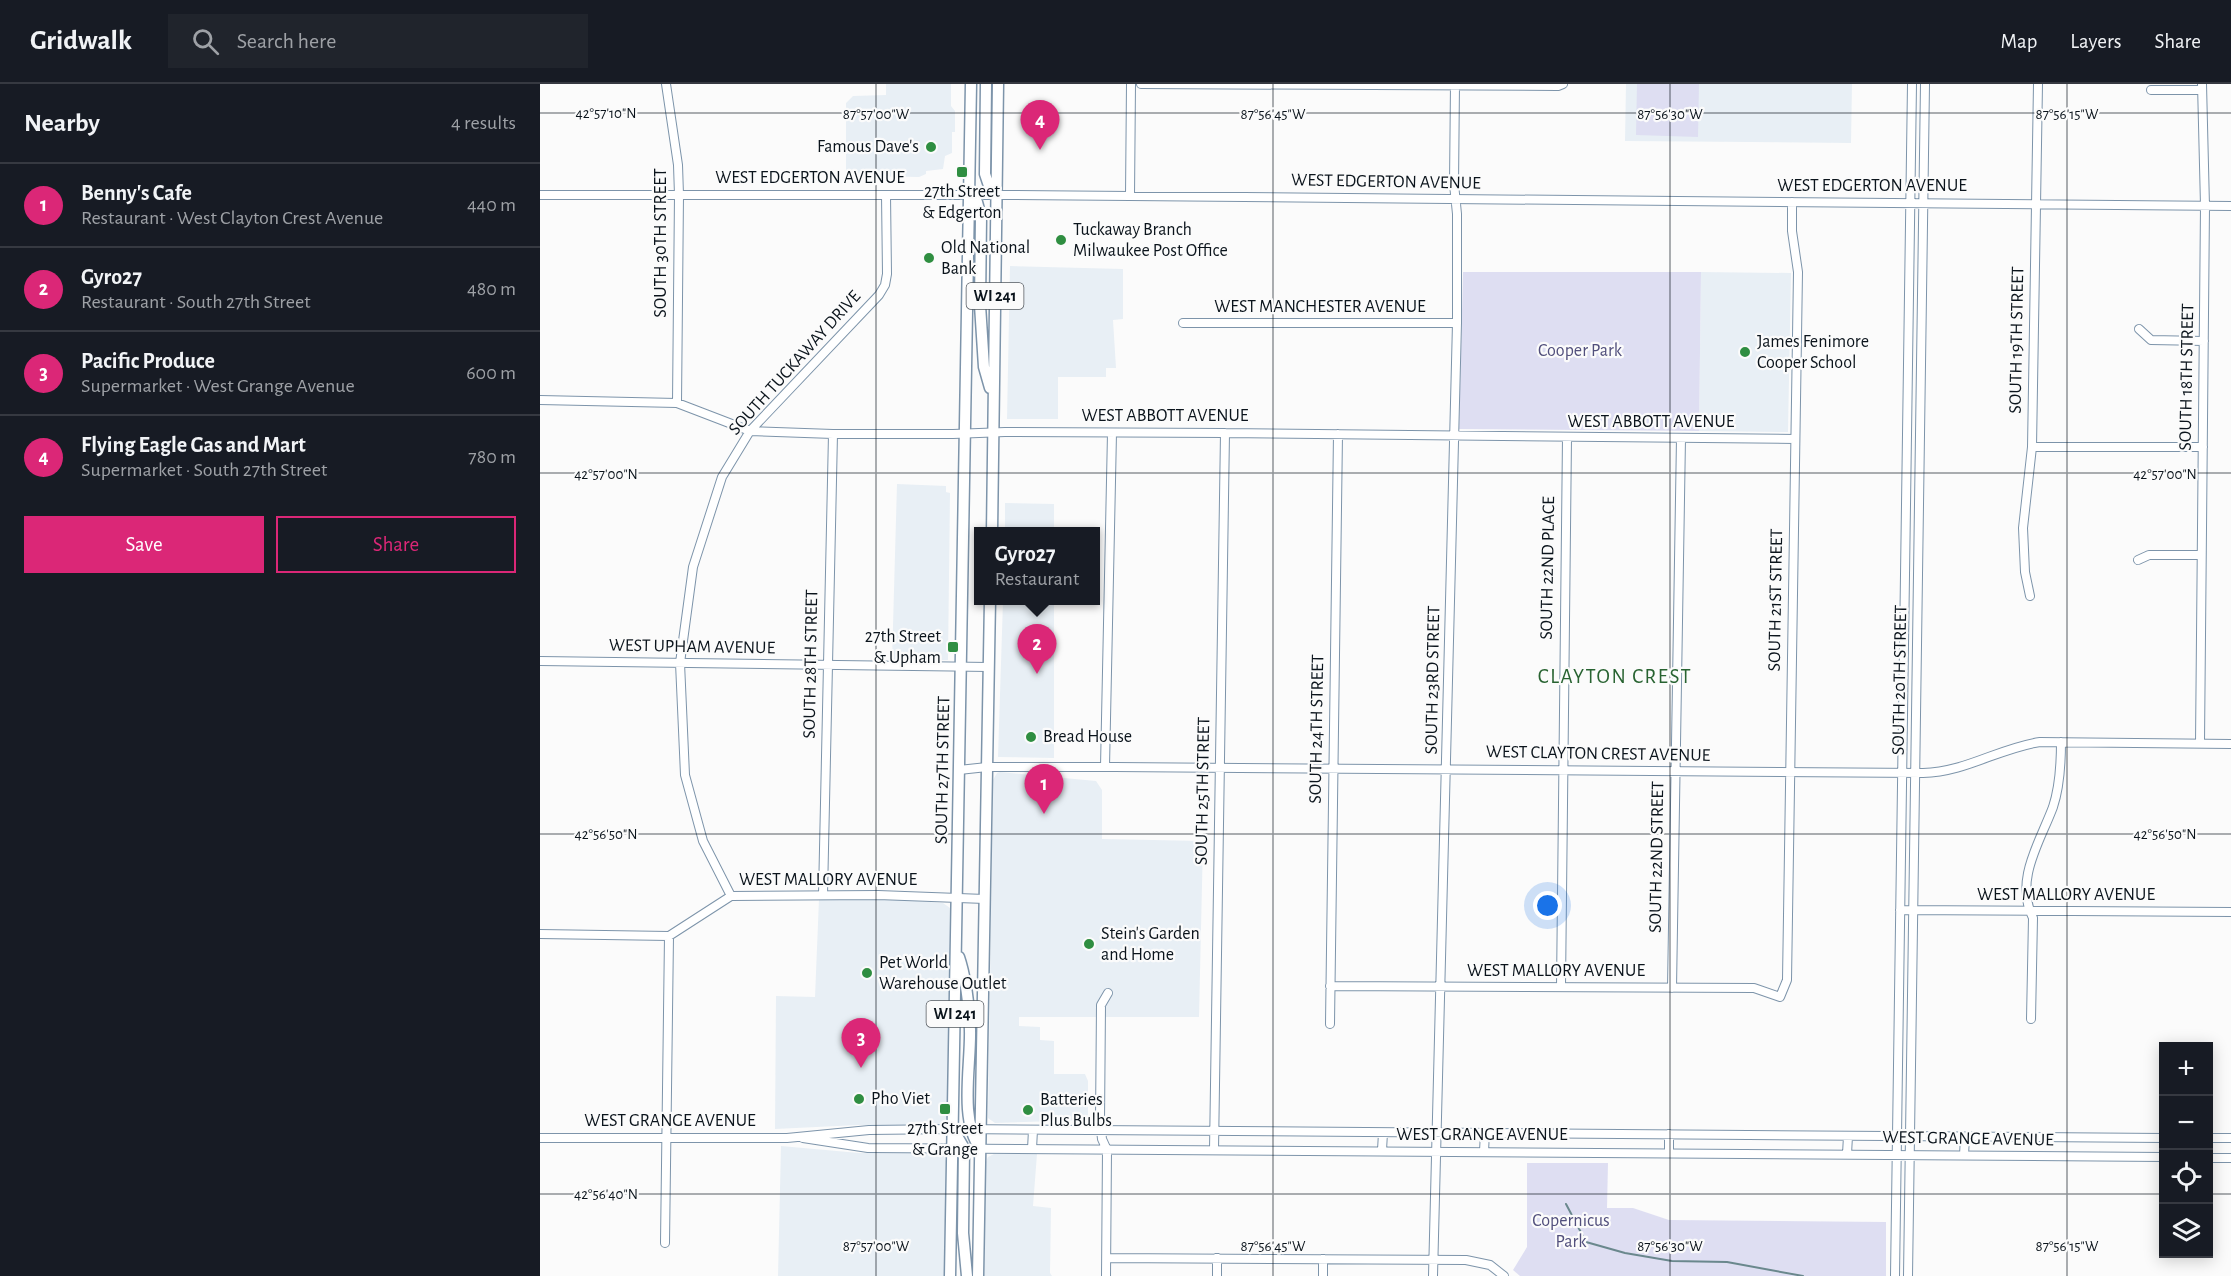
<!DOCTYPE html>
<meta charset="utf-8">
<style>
:root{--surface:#171b24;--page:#20242c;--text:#f1f3f6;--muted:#9ea1a6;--line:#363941;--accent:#db2777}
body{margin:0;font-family:"Alegreya Sans",sans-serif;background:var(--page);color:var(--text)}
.controls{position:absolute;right:18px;bottom:18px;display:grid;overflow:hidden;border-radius:0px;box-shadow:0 3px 15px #0003}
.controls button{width:54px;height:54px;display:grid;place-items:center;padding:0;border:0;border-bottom:2px solid var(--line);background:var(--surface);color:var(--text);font:30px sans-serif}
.you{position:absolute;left:1008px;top:822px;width:21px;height:21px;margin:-15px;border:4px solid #fff;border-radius:50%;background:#1a73e8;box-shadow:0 0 0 9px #1a73e833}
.badge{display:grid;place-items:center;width:39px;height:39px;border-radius:50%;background:var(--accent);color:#fff;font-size:20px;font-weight:700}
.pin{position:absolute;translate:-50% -50px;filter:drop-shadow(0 2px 3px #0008)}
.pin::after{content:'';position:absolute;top:32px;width:21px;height:18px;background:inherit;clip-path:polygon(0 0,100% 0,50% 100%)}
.popup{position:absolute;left:434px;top:443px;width:126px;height:78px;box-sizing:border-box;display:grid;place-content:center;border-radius:0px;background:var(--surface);filter:drop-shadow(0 2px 4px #0005);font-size:20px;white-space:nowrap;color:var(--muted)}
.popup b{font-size:22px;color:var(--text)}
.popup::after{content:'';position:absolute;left:50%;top:100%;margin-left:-12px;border:12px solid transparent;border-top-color:var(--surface)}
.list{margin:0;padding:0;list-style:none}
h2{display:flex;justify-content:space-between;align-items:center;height:78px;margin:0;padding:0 24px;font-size:26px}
h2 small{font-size:20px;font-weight:400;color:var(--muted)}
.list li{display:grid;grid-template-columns:39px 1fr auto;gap:18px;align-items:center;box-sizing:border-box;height:84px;padding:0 24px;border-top:2px solid var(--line)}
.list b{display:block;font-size:22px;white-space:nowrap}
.list p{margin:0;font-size:20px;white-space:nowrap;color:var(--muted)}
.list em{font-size:20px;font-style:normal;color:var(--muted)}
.actions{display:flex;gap:12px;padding:18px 24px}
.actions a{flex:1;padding:14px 0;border:2px solid var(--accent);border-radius:0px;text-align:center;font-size:21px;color:var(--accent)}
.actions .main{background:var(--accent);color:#fff}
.icon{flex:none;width:33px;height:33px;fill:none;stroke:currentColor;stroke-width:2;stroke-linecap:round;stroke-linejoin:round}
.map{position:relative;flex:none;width:1691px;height:1192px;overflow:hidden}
header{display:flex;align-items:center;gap:36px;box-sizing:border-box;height:84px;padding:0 30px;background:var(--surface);border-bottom:2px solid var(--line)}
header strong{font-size:28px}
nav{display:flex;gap:33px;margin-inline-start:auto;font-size:21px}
.search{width:420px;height:54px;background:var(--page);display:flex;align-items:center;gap:15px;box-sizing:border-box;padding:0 21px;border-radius:0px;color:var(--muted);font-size:22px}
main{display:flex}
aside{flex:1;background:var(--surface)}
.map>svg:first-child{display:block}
.built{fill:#e8eff5}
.green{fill:#dedef2}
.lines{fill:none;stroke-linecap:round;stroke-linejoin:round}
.stream{stroke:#6a888d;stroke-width:2}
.minor-casing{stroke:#7d94aa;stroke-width:10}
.major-casing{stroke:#7d94aa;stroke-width:13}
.minor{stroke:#fff;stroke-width:8}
.major{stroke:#fff;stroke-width:10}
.ticks{fill:none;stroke:#0b141c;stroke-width:1.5;stroke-opacity:0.45}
.poi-dot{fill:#2f8e41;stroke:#fbfbfb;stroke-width:2}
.labels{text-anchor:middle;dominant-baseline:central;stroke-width:4.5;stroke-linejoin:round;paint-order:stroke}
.shield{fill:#fbfbfb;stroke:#53595f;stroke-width:1.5}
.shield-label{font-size:16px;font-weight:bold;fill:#0b141c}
.poi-label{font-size:18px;fill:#0b141c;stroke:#fbfbfb;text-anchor:start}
.street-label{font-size:18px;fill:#0b141c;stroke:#fbfbfb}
.park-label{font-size:18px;fill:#514f7c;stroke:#fbfbfb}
.quarter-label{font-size:21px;letter-spacing:1.5px;fill:#286331;stroke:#fbfbfb}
.ticks-label{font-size:15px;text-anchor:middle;fill:#0b141c;stroke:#fbfbfb;stroke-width:4.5;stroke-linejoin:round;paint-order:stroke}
</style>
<header>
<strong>Gridwalk</strong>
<div class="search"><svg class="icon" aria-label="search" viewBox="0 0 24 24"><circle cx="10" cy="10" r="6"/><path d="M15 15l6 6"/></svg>Search here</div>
<nav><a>Map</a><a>Layers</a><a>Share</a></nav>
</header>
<main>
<aside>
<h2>Nearby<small>4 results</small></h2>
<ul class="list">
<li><span class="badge">1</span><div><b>Benny's Cafe</b><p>Restaurant · West Clayton Crest Avenue</p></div><em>440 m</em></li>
<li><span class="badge">2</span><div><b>Gyro27</b><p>Restaurant · South 27th Street</p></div><em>480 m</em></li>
<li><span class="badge">3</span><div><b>Pacific Produce</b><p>Supermarket · West Grange Avenue</p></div><em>600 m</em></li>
<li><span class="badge">4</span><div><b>Flying Eagle Gas and Mart</b><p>Supermarket · South 27th Street</p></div><em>780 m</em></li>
</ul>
<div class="actions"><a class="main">Save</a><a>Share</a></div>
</aside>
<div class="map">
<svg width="1691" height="1192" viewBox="0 0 1691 1192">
<rect width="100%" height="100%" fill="#fbfbfb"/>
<!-- built -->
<path class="built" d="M346 0H411V22L415 27V48H412V69L405 72 403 85 386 87V90L379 93 313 92 306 87V19L313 12 346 11Z
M1086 0H1312L1311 59 1085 57Z
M470 182 583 185V235L573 236 576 284H566V293H518V335H467Z
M1161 188 1251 189 1248 348 1159 347Z
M357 400 406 402V408L410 409 408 576 352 577Z
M465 419 514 420V447H465Z
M463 517H514V674L458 673Z
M460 688 556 697 562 706V755L663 757 659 933H479V942L500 943V956L514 957V990H545L548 997V1036L455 1039 448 1034 453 696 457 689Z
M279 815 365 816 403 819 410 824 407 1033 404 1039 396 1041H318L235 1045 236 912 275 913Z
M241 1062 319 1069H398L404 1072 406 1077 404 1192H238Z
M454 1070H497L493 1122 511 1124 510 1189 512 1192H444L446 1078 448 1073Z"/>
<!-- green -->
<path class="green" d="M1097 0H1159L1158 53 1096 51Z
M923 188H1161L1159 347 919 345Z
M987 1079H1068L1067 1124H1093L1129 1136 1346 1138V1192H980L973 1186 987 1163Z"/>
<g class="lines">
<!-- stream -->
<path class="stream" d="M1026 1120 1046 1158 1085 1169 1132 1177 1187 1178 1263 1192"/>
<!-- minor casing -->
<g class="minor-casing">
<path id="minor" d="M126 0 138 81 139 111 137 319
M601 0 1018 2 1023 0
M1611 6H1662
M0 111H472L1691 122
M590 112 591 0
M643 239H917
M1599 245 1611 256 1664 257
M0 316 137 319 210 347 293 350H413L465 348 685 349 1255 355
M1492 363H1663
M1598 476 1609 471H1661
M1490 512 1485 488 1483 444 1492 363 1498 0
M0 577 449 583
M1660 659 1665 122 1662 0
M565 683 572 349
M419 686 447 683H575L1383 689C1426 688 1459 664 1500 658L1691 660
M283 811 293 350
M191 812 163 757 145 691 140 579 153 483 182 393 210 347 339 211 345 201 347 190 346 111
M1360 826 1691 828
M0 850 129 852 191 812 338 811 445 815
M790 902 1214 904 1240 913 1247 896 1258 188 1252 147V118
M1021 903 1027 353
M1132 904 1141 354
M1491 935 1493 834C1474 796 1500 758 1513 723 1520 702 1521 680 1521 658
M790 940 798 350
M0 1054H247L329 1046 413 1045 1624 1054
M263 1054 328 1064 1624 1073
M1668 1054H1691
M492 1065 493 1046
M674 1066 685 349
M842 1066 843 1049
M944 1067 945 1049
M1129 1069V1050
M1307 1070 1308 1052
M1424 1071 1425 1053
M1668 1074H1691
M125 1159 129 852
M567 1174 926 1176 950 1181 964 1192
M566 1192 567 1066 562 1055 560 1037 561 921 568 909
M677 1192V1174
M783 1192V1175
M893 1192 917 239V130L914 100 915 0
M1355 1192 1372 0
M1368 1192 1385 0"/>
</g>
<!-- major casing -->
<g class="major-casing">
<path id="major" d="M446 0 445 90 450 105 457 111
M429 111 437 118 441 133 440 221 444 283 450 304
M452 448 458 0
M419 873C427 897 429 922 430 946 431 981 419 1036 440 1064
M413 1045 424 1064 423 1149 427 1192
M410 1192 431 0
M438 1192 450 516"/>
</g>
<!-- minor -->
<use href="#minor" class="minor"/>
<!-- major -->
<use href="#major" class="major"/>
</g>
<!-- ticks -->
<path class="ticks" d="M336 0V1192M733 0V1192M1130 0V1192M1527 0V1192M0 29H1691M0 389H1691M0 750H1691M0 1110H1624M1668 1110H1691"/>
<!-- markers -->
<g class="poi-dot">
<circle cx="391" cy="63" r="6"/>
<rect x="416" y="82" width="12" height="12" rx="3"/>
<circle cx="521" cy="156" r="6"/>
<circle cx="389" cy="174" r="6"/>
<circle cx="1205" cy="268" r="6"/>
<rect x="407" y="557" width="12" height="12" rx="3"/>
<circle cx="491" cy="653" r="6"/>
<circle cx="549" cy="860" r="6"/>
<circle cx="327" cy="889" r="6"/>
<circle cx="319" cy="1015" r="6"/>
<rect x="399" y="1019" width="12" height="12" rx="3"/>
<circle cx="488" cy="1026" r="6"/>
</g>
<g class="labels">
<!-- shield labels -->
<g class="shield">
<rect x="426.5" y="199" width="57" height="26" rx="4.5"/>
<rect x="386.5" y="917" width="57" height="26" rx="4.5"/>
</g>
<g class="shield-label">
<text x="455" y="212">WI 241</text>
<text x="415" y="930">WI 241</text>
</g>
<!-- poi labels -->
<g class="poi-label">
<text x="379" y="63" text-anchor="end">Famous Dave's</text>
<text x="422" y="108" text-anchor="middle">27th Street<tspan x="422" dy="21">&amp; Edgerton</tspan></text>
<text x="533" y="146">Tuckaway Branch<tspan x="533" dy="21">Milwaukee Post Office</tspan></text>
<text x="401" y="164">Old National<tspan x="401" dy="21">Bank</tspan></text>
<text x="1217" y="258">James Fenimore<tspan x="1217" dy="21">Cooper School</tspan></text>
<text x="401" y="553" text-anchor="end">27th Street<tspan x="401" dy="21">&amp; Upham</tspan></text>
<text x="503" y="653">Bread House</text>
<text x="561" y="850">Stein's Garden<tspan x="561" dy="21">and Home</tspan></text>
<text x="339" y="879">Pet World<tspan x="339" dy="21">Warehouse Outlet</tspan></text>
<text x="331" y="1015">Pho Viet</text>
<text x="500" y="1016">Batteries<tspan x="500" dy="21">Plus Bulbs</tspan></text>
<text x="405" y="1045" text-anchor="middle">27th Street<tspan x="405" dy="21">&amp; Grange</tspan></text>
</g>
<!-- street labels -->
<g class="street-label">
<text x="270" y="94">WEST EDGERTON AVENUE</text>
<text transform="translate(846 98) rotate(1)">WEST EDGERTON AVENUE</text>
<text x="1332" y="102">WEST EDGERTON AVENUE</text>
<text transform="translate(121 159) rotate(-90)">SOUTH 30TH STREET</text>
<text x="780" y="223">WEST MANCHESTER AVENUE</text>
<text transform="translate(1477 256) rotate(-89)">SOUTH 19TH STREET</text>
<text transform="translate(255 279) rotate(-48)">SOUTH TUCKAWAY DRIVE</text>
<text transform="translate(1647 293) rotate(-89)">SOUTH 18TH STREET</text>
<text x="625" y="332">WEST ABBOTT AVENUE</text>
<text x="1111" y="338">WEST ABBOTT AVENUE</text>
<text transform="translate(1008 484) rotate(-89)">SOUTH 22ND PLACE</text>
<text transform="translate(1236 516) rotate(-89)">SOUTH 21ST STREET</text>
<text transform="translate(152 563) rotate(1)">WEST UPHAM AVENUE</text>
<text transform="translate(271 580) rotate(-89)">SOUTH 28TH STREET</text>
<text transform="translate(893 596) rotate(-89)">SOUTH 23RD STREET</text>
<text transform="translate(1360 596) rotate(-89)">SOUTH 20TH STREET</text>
<text transform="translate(777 645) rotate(-89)">SOUTH 24TH STREET</text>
<text transform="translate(1058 670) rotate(1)">WEST CLAYTON CREST AVENUE</text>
<text transform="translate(403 686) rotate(-89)">SOUTH 27TH STREET</text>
<text transform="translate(663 707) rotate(-89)">SOUTH 25TH STREET</text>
<text transform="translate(1117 773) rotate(-89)">SOUTH 22ND STREET</text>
<text x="288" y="796">WEST MALLORY AVENUE</text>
<text x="1526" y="811">WEST MALLORY AVENUE</text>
<text x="1016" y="887">WEST MALLORY AVENUE</text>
<text x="130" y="1037">WEST GRANGE AVENUE</text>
<text x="942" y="1051">WEST GRANGE AVENUE</text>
<text transform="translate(1428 1055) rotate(1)">WEST GRANGE AVENUE</text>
</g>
<!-- park labels -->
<g class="park-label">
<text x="1040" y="267">Cooper Park</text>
<text x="1031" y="1137">Copernicus<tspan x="1031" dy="21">Park</tspan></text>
</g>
<!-- quarter labels -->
<g class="quarter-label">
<text x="1075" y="592">CLAYTON CREST</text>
</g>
</g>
<g class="ticks-label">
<text x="66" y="34">42°57'10"N</text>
<text x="336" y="35">87°57'00"W</text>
<text x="733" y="35">87°56'45"W</text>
<text x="1130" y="35">87°56'30"W</text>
<text x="1527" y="35">87°56'15"W</text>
<text x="66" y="395">42°57'00"N</text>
<text x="1625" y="395">42°57'00"N</text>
<text x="66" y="755">42°56'50"N</text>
<text x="1625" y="755">42°56'50"N</text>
<text x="66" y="1115">42°56'40"N</text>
<text x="336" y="1167">87°57'00"W</text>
<text x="733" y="1167">87°56'45"W</text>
<text x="1130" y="1167">87°56'30"W</text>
<text x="1527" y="1167">87°56'15"W</text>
</g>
</svg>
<div class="controls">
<button>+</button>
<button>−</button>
<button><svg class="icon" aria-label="locate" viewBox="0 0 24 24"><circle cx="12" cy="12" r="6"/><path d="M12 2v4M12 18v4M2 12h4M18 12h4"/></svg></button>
<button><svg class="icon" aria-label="layers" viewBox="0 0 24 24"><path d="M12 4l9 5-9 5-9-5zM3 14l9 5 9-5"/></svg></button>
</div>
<div class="you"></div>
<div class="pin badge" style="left:504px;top:730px">1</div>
<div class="pin badge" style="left:497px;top:590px">2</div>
<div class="popup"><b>Gyro27</b>Restaurant</div>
<div class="pin badge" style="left:321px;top:984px">3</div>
<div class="pin badge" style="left:500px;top:66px">4</div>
</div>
</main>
